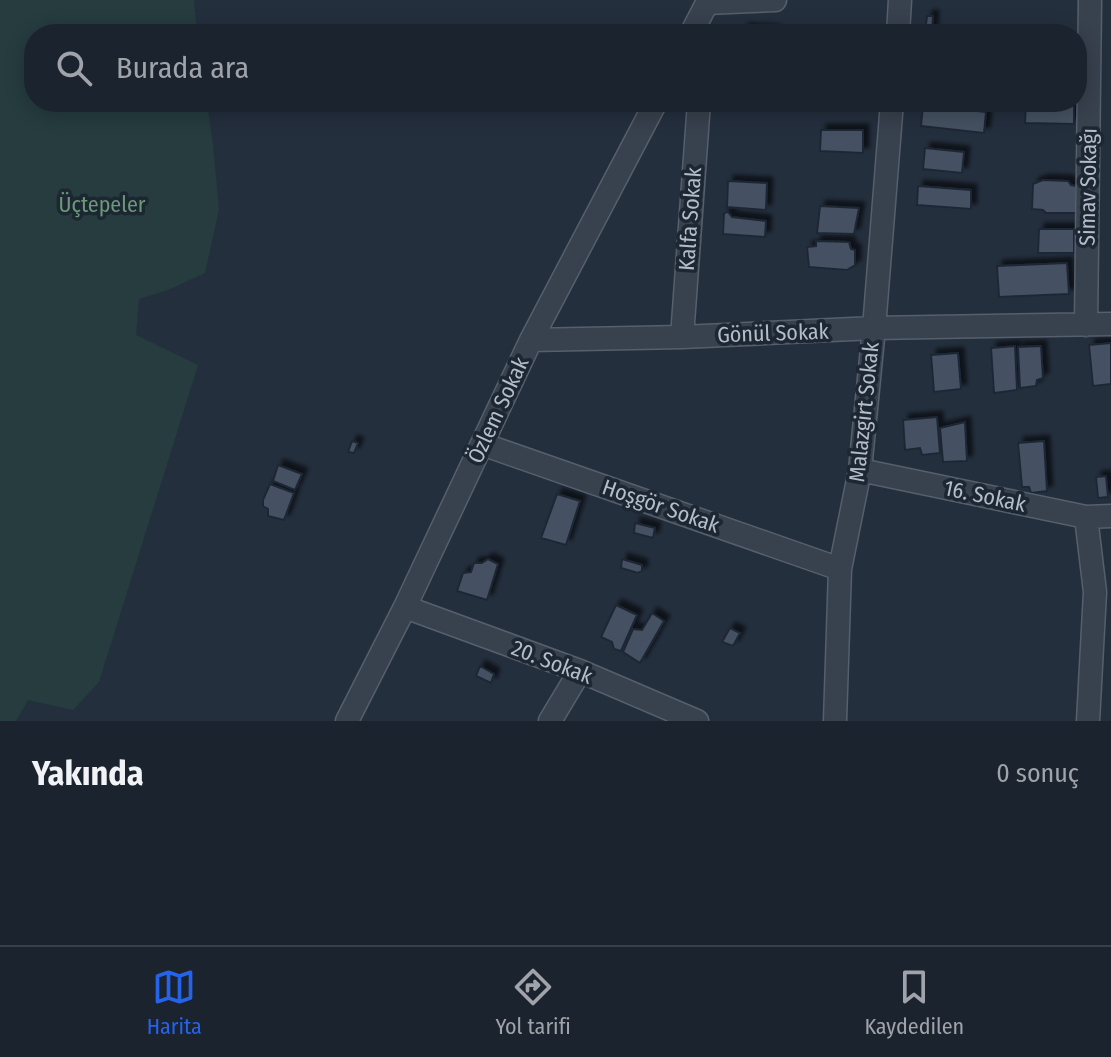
<!DOCTYPE html>
<html lang="tr">
<meta charset="utf-8">
<style>
:root{--surface:#1b232e;--page:#282f3a;--text:#f1f3f6;--muted:#a0a4aa;--line:#39404a;--accent:#2563eb}
body{margin:0;font-family:"Fira Sans Condensed",sans-serif;background:var(--page);color:var(--text)}
.list{margin:0;padding:0;list-style:none}
h2{display:flex;justify-content:space-between;align-items:center;height:104px;margin:0;padding:0 32px;font-size:34px}
h2 small{font-size:26px;font-weight:400;color:var(--muted)}
.icon{flex:none;width:44px;height:44px;fill:none;stroke:currentColor;stroke-width:2;stroke-linecap:round;stroke-linejoin:round}
.map{position:relative;flex:none;width:1111px;height:721px;overflow:hidden}
.search{position:absolute;background:var(--surface);box-shadow:0 4px 20px #0003;left:24px;right:24px;top:24px;height:88px;display:flex;align-items:center;gap:20px;box-sizing:border-box;padding:0 28px;border-radius:32px;color:var(--muted);font-size:30px}
.sheet{height:224px;background:var(--surface)}
nav{display:flex;justify-content:space-around;align-items:center;box-sizing:border-box;height:112px;border-top:2px solid var(--line);background:var(--surface);font-size:22px;color:var(--muted)}
nav a{display:grid;justify-items:center;gap:4px}
nav .on{color:var(--accent)}
.map>svg:first-child{display:block}
.green{fill:#263c3f}
.building{fill:#455162;stroke:#1f2835;stroke-width:2;filter:url(#shadow)}
.lines{fill:none;stroke-linecap:round;stroke-linejoin:round}
.minor-casing{stroke:#565f6c;stroke-width:25}
.minor{stroke:#38414e;stroke-width:22}
.labels{text-anchor:middle;dominant-baseline:central;stroke-width:7;stroke-linejoin:round;paint-order:stroke}
.street-label{font-size:22px;fill:#b4bcc9;stroke:#1d2633}
.park-label{font-size:22px;fill:#6b9a76;stroke:#1d2633}
</style>
<div class="map">
<svg width="1111" height="721" viewBox="0 0 1111 721">
<defs>
<filter id="shadow"><feDropShadow dx="5.5" dy="-5.5" stdDeviation="2" flood-color="#0009"/></filter>
</defs>
<rect width="100%" height="100%" fill="#242f3e"/>
<!-- green -->
<path class="green" d="M0 0H194L197 34H34V102H207L213 144 219 210 205 273 168 290 139 299 136 335 198 365 99 682 73 710 28 700 16 721H0Z"/>
<!-- building -->
<path class="building" d="M927 16H933L932 32 925 33Z
M743 29 775 31V34H743Z
M1026 102H1074V124L1025 123Z
M923 105 986 112 984 133 921 126Z
M821 130H863V153L820 151Z
M925 148 964 152 962 173 923 169Z
M1043 180 1068 181 1071 185 1076 186 1077 213H1046L1043 210 1032 209 1033 184Z
M728 181 767 183 766 210 727 207Z
M918 186 971 190V209L917 205Z
M820 206 859 208 854 234 817 233Z
M728 212 732 217 766 221 765 237 723 234 724 213Z
M1039 229H1074V253H1038Z
M816 241 849 242 851 249 855 250V265L847 270 809 267 807 247 816 246Z
M1067 263 1069 294 999 297 997 266Z
M1111 343V384L1093 386 1089 345Z
M1015 346 1017 390 994 393 991 348Z
M1041 346 1043 378 1037 380 1036 386 1020 388 1018 347Z
M958 353 961 389 934 392 931 355Z
M937 417 940 453 922 455 920 448 905 450 903 420Z
M965 422 967 461 943 462 940 428Z
M352 441 358 443 354 453 348 452Z
M1044 441 1047 491 1031 493 1029 487H1022L1018 443Z
M278 465 302 474 295 490 273 481Z
M1106 476 1108 497 1098 498 1096 477Z
M270 484 294 493 284 520 268 516V509L263 506V500Z
M557 494 580 501 566 545 541 538Z
M635 523 655 528 653 538 634 533Z
M488 559 498 564 487 600 457 591 463 573 471 572 474 563H482Z
M622 559 642 565V571L638 573 621 568Z
M616 605 637 615 621 651 614 649 612 642 601 637Z
M652 613 664 621 640 663 623 652 633 629 642 630Z
M730 628 740 633 733 646 722 642Z
M480 666 494 674 491 683 476 676Z"/>
<g class="lines">
<!-- minor casing -->
<g class="minor-casing">
<path id="minor" d="M707 3 775 0
M691 34 707 3
M898 34 900 0
M1086 325 1090 0
M682 337 699 102
M531 340 682 337 874 328 1111 324
M482 444 840 569
M860 470 1086 517 1111 516
M1086 517 1095 592 1088 721
M405 607 580 671 697 721
M347 721 405 607 531 340 656 102
M550 721 580 671
M835 721 840 569 860 470 874 328 892 102"/>
</g>
<!-- minor -->
<use href="#minor" class="minor"/>
</g>
<g class="labels">
<!-- street labels -->
<g class="street-label">
<text transform="translate(1088 187) rotate(-89)">Simav Sokağı</text>
<text transform="translate(690 219) rotate(-86)">Kalfa Sokak</text>
<text transform="translate(773 333) rotate(-2)">Gönül Sokak</text>
<text transform="translate(498 410) rotate(-65)">Özlem Sokak</text>
<text transform="translate(864 412) rotate(-84)">Malazgirt Sokak</text>
<text transform="translate(985 496) rotate(12)">16. Sokak</text>
<text transform="translate(661 506) rotate(19)">Hoşgör Sokak</text>
<text transform="translate(552 662) rotate(21)">20. Sokak</text>
</g>
<!-- park labels -->
<g class="park-label">
<text x="102" y="204">Üçtepeler</text>
</g>
</g>
</svg>
<div class="search"><svg class="icon" aria-label="search" viewBox="0 0 24 24"><circle cx="10" cy="10" r="6"/><path d="M15 15l6 6"/></svg>Burada ara</div>
</div>
<section class="sheet">
<h2>Yakında<small>0 sonuç</small></h2>
<ul class="list">
</ul>
</section>
<nav>
<a class="on"><svg class="icon" aria-label="map" viewBox="0 0 24 24"><path d="M3 6l6-2 6 2 6-2v14l-6 2-6-2-6 2zM9 4v14M15 6v14"/></svg>Harita</a>
<a><svg class="icon" aria-label="directions" viewBox="0 0 24 24"><path d="M12 3l9 9-9 9-9-9zM9 14v-3h6M13 9l2 2-2 2"/></svg>Yol tarifi</a>
<a><svg class="icon" aria-label="saved" viewBox="0 0 24 24"><path d="M7 4h10v16l-5-4-5 4z"/></svg>Kaydedilen</a>
</nav>
